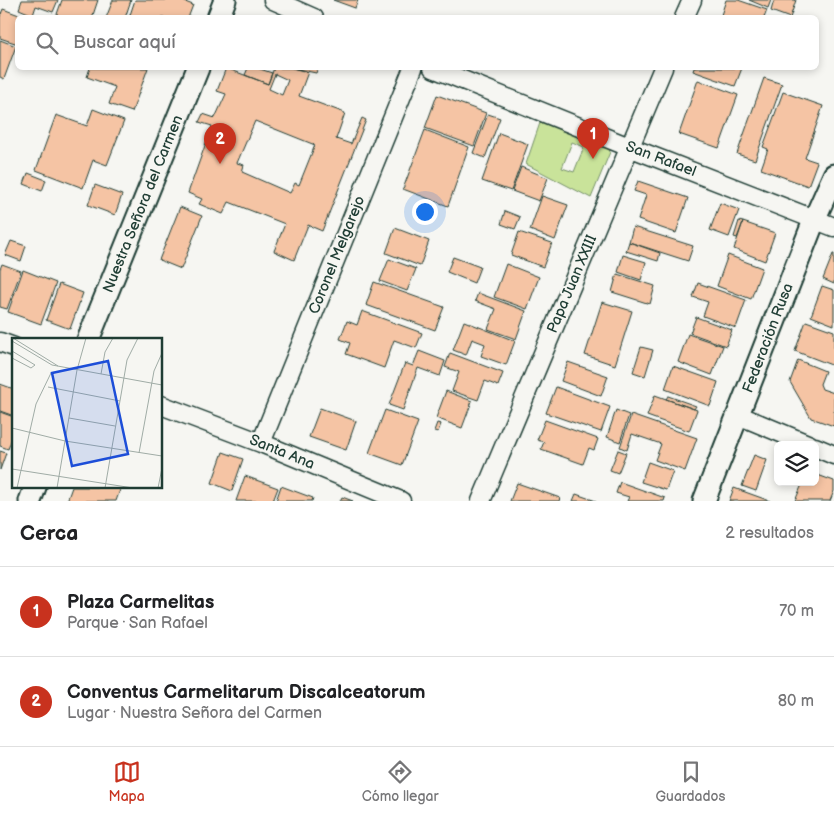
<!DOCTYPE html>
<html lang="es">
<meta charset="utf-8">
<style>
:root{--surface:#fff;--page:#f6f6f6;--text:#202124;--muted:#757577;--line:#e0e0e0;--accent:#c8321e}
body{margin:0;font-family:"Balsamiq Sans",sans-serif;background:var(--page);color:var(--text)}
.controls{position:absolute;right:15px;bottom:15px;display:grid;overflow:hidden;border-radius:8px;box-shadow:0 2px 8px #0003}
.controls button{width:45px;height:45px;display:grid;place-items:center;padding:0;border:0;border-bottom:1px solid var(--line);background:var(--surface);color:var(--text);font:25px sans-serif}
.you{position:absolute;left:424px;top:211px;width:18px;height:18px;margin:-12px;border:4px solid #fff;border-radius:50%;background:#1a73e8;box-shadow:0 0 0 8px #1a73e833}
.badge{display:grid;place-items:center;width:32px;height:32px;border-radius:50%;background:var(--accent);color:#fff;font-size:16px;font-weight:700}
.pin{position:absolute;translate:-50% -41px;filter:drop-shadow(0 1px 2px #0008)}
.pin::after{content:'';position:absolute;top:26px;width:18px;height:15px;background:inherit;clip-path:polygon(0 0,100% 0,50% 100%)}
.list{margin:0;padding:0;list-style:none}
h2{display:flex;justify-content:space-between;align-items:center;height:65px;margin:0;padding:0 20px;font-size:21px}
h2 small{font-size:16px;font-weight:400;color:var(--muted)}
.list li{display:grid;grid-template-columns:32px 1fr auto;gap:15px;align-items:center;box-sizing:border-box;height:90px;padding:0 20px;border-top:1px solid var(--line)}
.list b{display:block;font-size:19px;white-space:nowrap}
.list p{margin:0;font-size:16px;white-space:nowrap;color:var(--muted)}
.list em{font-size:16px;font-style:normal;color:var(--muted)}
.icon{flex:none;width:28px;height:28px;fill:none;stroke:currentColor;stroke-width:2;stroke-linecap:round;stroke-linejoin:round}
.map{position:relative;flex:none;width:834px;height:501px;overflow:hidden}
.search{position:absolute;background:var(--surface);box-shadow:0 2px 8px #0003;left:15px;right:15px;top:15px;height:55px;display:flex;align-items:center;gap:12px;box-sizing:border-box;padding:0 18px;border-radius:8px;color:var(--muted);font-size:19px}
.sheet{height:245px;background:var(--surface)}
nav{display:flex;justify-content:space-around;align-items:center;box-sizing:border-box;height:70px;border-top:1px solid var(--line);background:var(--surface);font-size:14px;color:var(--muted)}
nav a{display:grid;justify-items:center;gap:2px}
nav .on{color:var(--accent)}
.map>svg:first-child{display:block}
.green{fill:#c9e39a;stroke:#749067;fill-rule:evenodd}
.building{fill:#f5c4a4;stroke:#1f3d34;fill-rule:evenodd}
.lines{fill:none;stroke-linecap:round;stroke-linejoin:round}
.minor-casing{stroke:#1f3d34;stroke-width:21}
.tertiary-casing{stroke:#1f3d34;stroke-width:25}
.minor{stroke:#f6f6f2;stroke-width:18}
.tertiary{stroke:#f6f6f2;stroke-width:21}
.labels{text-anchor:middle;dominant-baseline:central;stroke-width:4;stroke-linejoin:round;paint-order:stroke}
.street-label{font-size:15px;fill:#1f3d34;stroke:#f6f6f2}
.inset-road{fill:none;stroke:#a0aca6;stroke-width:1}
.view{fill:#1d4ed8;fill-opacity:0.15;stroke:#1d4ed8;stroke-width:2.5}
.inset-edge{fill:none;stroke:#1f3d34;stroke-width:2.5}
</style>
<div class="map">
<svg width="834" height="501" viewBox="0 0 834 501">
<rect width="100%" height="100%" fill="#f6f6f2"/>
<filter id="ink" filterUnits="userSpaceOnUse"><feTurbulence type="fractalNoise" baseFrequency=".02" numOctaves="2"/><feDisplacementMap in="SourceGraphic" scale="10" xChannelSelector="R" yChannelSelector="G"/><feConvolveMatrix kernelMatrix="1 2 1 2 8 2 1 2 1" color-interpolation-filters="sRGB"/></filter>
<g filter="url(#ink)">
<!-- green -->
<path class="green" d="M542 117 607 144 610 152 591 198 526 164ZM572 142 584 147 574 172 562 168Z"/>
<!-- building -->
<path class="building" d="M22 0H58L53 12 36 6 33 15 19 9Z
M62 0H98L92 18H58L56 17Z
M113 0H131L125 18H106Z
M135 0H180L193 5 188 18H129Z
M333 0H358L355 8Z
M726 0H738L767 10 764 18H720Z
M749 0H771L768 8Z
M774 0H796L790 18 771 11Z
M3 9 27 18H18V44L0 38V17Z
M0 40 16 46 4 79 0 77Z
M90 68H148L132 112 109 104 115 87 87 77Z
M226 68 268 84 274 68H292L308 72 299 96 345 113 336 139 351 144 362 118 366 120 322 231 308 225 294 260 274 251 285 224 229 202 223 214 199 204 202 199 188 193 212 126 199 122 203 114 215 118 226 94 217 91ZM275 74 288 80 282 95 269 89ZM255 121 315 145 299 185 295 183 290 193 242 172 244 165 237 163Z
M248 68H257L272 73 268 84 245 75Z
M292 68H318L316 73Z
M694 68H742L735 86 693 71Z
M764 78 782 84 755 160 737 154Z
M698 80 738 95 719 148 679 134Z
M783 92 823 106 805 158 817 162 808 186 761 169 768 149 763 147Z
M437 95 486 113 474 146 425 128Z
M93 109 124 121 107 165 93 160 83 188 36 170 56 115 87 126Z
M488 114 500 118 485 158 473 153Z
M425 130 469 147 448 206 403 189Z
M499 133 528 144 511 191 482 181Z
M521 167 548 178 539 201 512 191Z
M28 173 46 180 42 191 24 184Z
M638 181 688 198 676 233 638 220 646 195 634 191Z
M95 185 122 195 115 215 88 205Z
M542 196 568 205 555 240 530 230Z
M720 203 739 210 729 237 710 230Z
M180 207 202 216 181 269 159 260Z
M505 211 520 217 515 229 501 224Z
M739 221 743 222 737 238 734 237Z
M743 222 775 233 765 261 734 249Z
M633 227 693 246 688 261 629 242Z
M395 228 429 241 420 266 386 253Z
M519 232 552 243 543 267 511 255Z
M11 241 26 246 21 261 5 255Z
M629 242 660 253 658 261 626 251Z
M833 254H834V284L823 279Z
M623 255 646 262 641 280 618 272Z
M728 255 762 268 751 299 717 286Z
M453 257 480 267 474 283 447 272Z
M389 259 416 269 407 291 380 281Z
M2 264 21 271 7 309 0 307V269Z
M506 264 539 277 527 309 494 297Z
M23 270 56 283 41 324 8 312Z
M617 274 655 286 650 304 612 292Z
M374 282 444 307 435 330 366 305Z
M698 283 746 300 736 328 703 316 708 302 693 297Z
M59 284 83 293 70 329 46 320Z
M822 286 834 290V325L811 316Z
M478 293 526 311 516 339 488 329 496 309 475 301Z
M602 302 632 311 615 365 585 355Z
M362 311 422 333 416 348 394 340 384 368 346 354 350 343 340 339 347 321 357 325Z
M696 317 732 330 726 346 690 333Z
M464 321 515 341 506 365 481 356 485 344 472 339 466 355 453 350Z
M806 321 834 331V366L795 351Z
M688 334 723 346 712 375 678 362Z
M641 347 653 350 645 376 633 372Z
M419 351 445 361 440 376 418 368 403 410 389 405 405 363 413 366Z
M450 353 503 373 498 386 485 381 478 400 452 391 459 372 445 367Z
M798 360 825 371 820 384 822 389 834 393V426L811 418 790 382Z
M568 362 608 376 601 396 561 381Z
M673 366 718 382 710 406 665 389Z
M0 384 14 389V416L0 411Z
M556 387 610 407 601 432 546 413Z
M446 391 472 401 462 428 436 418Z
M655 395 697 410 689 431 647 416Z
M668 396 696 406 694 409 666 399Z
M320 408 356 421 346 450 309 437Z
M385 410 418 422 402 465 369 453Z
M616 410 629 415 620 442 607 437Z
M0 412 14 417V433L8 449 0 446Z
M631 415 697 438 685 471 655 460 661 444 632 434 627 450 620 447Z
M545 420 598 439 594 450 589 448 583 464 541 449 544 442 537 440Z
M437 423 441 424 438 432 434 431Z
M618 450 626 453 618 473 610 470Z
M0 451 6 453 0 470Z
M223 452 243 459 232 491 212 483Z
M754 455 767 460 756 491 742 486Z
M648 462 673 471 666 490 641 482Z
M815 474 834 481V491L830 501H795L803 482H815Z
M245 476 278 488 273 501H236Z
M620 482 665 498 664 501H627L629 497 616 493Z
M517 483 560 498 559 501H510Z
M281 486 313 498 312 501H276Z
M72 487H121L116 501H67Z
M734 488 770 501H729Z
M576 494 596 501H573Z
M342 497 353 501H340Z"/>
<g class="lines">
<!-- minor casing -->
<g class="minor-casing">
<path id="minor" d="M273 0 314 18
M684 18 692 0
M433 68 629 147 834 227
M0 342 14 347
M161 405 261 443 401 501
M738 415 810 445
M261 443 413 68
M815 447 834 455
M481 501 663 68"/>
</g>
<!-- tertiary casing -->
<g class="tertiary-casing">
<path id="tertiary" d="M218 18 225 0
M88 340 198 68
M30 501 35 487
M704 501 815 218 834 175"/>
</g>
<!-- minor -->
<use href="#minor" class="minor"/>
<!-- tertiary -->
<use href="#tertiary" class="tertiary"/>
</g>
</g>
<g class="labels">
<!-- street labels -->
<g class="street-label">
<text transform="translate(661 159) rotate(21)">San Rafael</text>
<text transform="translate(143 204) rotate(-68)">Nuestra Señora del Carmen</text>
<text transform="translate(337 255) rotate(-68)">Coronel Melgarejo</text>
<text transform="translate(572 284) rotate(-67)">Papa Juan XXIII</text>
<text transform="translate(768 338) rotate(-69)">Federación Rusa</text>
<text transform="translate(282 452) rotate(22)">Santa Ana</text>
</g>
</g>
<!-- overview -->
<g transform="translate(12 338)">
<rect width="150" height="150" fill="#f6f6f2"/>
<path class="inset-road" d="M1 0 46 28M0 3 40 27 150 47M0 13 23 27 19 30 0 20M89 36 93 14 101 0M36 49 108 63M57 80 103 88M0 90 53 103 150 118M127 115 142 33 150 15M0 131 121 150M5 150 24 66 39 35M45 150 65 32 74 0M93 150 115 22 126 0M146 150 150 130"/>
<path class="view" d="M96 23 116 116 60 128 40 35Z"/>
<rect width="150" height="150" class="inset-edge"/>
</g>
</svg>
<div class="controls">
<button><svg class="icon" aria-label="layers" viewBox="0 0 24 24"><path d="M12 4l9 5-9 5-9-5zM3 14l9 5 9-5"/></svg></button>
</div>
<div class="you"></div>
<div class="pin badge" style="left:593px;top:159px">1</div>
<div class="pin badge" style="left:220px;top:164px">2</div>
<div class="search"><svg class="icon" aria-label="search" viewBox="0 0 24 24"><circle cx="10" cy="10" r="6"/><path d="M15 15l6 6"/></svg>Buscar aquí</div>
</div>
<section class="sheet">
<h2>Cerca<small>2 resultados</small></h2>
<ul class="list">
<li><span class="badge">1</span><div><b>Plaza Carmelitas</b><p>Parque · San Rafael</p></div><em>70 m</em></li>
<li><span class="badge">2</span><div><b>Conventus Carmelitarum Discalceatorum</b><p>Lugar · Nuestra Señora del Carmen</p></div><em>80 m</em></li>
</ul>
</section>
<nav>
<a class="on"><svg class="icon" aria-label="map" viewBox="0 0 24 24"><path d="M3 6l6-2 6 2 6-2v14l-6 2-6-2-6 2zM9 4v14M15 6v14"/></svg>Mapa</a>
<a><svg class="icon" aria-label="directions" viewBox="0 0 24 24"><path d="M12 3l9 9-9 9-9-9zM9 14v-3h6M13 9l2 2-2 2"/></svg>Cómo llegar</a>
<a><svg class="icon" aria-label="saved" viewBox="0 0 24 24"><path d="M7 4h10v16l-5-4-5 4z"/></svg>Guardados</a>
</nav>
